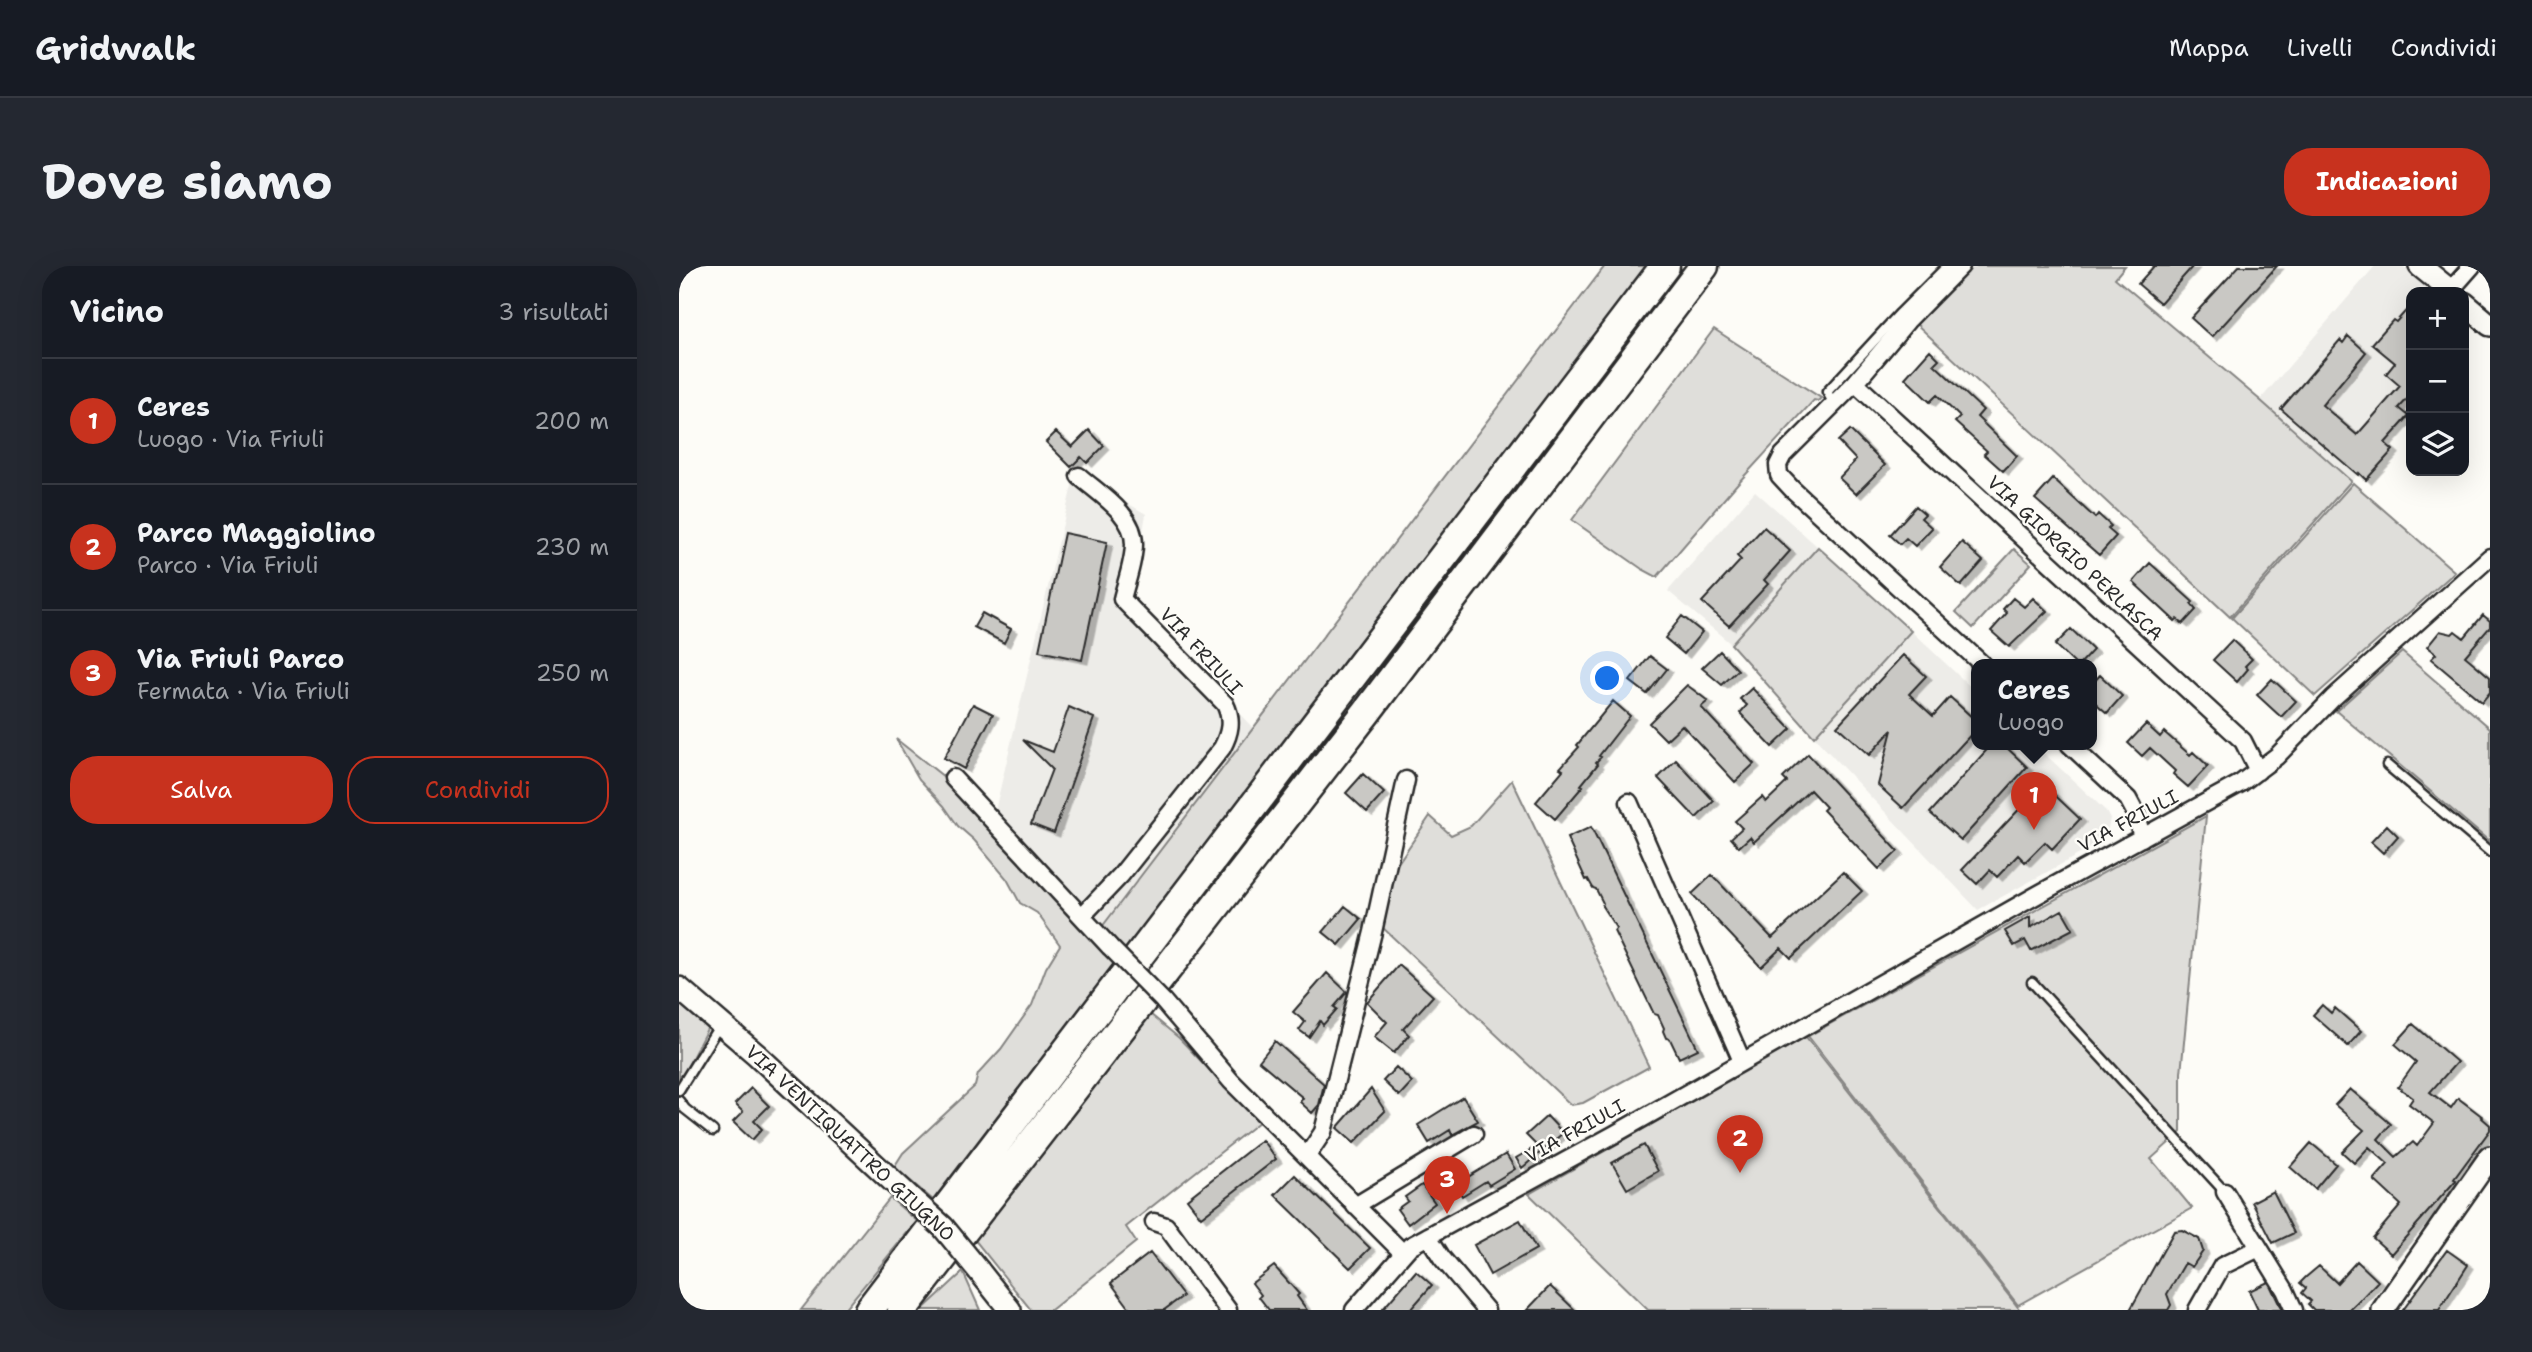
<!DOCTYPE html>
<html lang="it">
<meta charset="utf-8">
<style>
:root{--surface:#171b24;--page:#242831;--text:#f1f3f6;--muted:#9ea1a6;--line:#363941;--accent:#c8321e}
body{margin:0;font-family:"Shantell Sans",sans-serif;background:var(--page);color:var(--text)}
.controls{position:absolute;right:21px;top:21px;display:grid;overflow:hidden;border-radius:14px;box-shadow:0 7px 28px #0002}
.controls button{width:63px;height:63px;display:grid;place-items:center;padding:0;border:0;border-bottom:2px solid var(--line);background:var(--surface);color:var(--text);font:35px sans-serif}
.you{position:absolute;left:929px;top:413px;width:24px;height:24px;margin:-18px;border:5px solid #fff;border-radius:50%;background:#1a73e8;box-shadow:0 0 0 10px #1a73e833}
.badge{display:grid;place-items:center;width:46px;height:46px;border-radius:50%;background:var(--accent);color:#fff;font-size:23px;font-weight:700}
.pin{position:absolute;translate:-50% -58px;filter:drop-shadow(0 2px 4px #0008)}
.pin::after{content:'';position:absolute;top:37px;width:24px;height:21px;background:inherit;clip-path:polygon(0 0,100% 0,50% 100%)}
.popup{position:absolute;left:1292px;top:393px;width:126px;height:91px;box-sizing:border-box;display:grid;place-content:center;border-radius:14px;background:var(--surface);filter:drop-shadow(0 2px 5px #0005);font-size:23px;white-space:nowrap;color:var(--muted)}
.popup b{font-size:26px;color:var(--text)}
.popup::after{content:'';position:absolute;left:50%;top:100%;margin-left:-14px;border:14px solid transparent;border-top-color:var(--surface)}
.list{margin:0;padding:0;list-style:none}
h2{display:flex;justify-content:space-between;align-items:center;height:91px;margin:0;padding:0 28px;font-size:30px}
h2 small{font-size:23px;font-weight:400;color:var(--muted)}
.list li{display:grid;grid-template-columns:46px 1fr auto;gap:21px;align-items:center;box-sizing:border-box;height:126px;padding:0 28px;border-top:2px solid var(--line)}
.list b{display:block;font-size:26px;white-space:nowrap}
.list p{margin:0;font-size:23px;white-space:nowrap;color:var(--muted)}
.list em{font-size:23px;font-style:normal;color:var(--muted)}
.actions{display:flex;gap:14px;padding:21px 28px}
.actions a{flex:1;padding:16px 0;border:2px solid var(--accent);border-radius:28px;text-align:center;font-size:24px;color:var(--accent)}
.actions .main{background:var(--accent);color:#fff}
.icon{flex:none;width:38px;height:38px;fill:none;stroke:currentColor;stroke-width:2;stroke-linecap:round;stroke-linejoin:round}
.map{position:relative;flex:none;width:1811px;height:1044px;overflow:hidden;border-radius:28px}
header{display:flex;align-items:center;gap:42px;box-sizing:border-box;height:98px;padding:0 35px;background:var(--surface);border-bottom:2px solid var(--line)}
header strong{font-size:33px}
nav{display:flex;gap:38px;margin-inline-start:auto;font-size:24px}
.intro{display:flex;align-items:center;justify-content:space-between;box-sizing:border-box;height:168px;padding:0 42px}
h1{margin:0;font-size:49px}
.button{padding:18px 32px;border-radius:28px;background:var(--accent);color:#fff;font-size:24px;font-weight:700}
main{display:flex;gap:42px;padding:0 42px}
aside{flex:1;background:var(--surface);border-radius:28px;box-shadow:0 7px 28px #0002}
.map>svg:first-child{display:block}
.built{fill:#edece8}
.green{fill:#dfdeda;stroke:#858482;stroke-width:2}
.building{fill:#c9c8c4;stroke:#2b2b2b;stroke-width:2;filter:url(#shadow)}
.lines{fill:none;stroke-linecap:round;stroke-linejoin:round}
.lane-casing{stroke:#2b2b2b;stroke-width:13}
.street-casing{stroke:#2b2b2b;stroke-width:21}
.secondary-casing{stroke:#2b2b2b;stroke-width:26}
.highway-casing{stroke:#2b2b2b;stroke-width:33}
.lane{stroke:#fdfcf7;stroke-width:8}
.street{stroke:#fdfcf7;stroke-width:16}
.secondary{stroke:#fdfcf7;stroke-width:21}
.highway{stroke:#fdfcf7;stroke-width:28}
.street-bridge-casing{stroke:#2b2b2b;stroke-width:21;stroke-linecap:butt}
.secondary-bridge-casing{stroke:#2b2b2b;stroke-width:26;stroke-linecap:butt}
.street-bridge{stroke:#fdfcf7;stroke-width:16}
.secondary-bridge{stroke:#fdfcf7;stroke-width:21}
.labels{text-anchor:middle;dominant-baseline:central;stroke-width:5;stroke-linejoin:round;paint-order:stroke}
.street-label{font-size:19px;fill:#2b2b2b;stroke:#fdfcf7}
</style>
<header>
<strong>Gridwalk</strong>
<nav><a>Mappa</a><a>Livelli</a><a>Condividi</a></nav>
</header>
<div class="intro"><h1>Dove siamo</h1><a class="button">Indicazioni</a></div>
<main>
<aside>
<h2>Vicino<small>3 risultati</small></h2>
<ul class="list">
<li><span class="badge">1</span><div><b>Ceres</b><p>Luogo · Via Friuli</p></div><em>200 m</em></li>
<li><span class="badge">2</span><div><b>Parco Maggiolino</b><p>Parco · Via Friuli</p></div><em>230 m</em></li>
<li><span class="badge">3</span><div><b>Via Friuli Parco</b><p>Fermata · Via Friuli</p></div><em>250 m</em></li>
</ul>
<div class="actions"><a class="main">Salva</a><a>Condividi</a></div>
</aside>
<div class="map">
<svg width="1811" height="1044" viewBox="0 0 1811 1044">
<defs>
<filter id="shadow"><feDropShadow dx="5.5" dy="3.5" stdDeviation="0" flood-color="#0004"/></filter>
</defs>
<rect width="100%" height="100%" fill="#fdfcf7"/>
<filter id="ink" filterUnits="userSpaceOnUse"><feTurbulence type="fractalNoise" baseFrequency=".0143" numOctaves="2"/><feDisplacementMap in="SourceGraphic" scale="14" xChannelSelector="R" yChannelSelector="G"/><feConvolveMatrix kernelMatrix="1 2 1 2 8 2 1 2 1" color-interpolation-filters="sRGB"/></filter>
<g filter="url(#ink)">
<!-- built -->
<path class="built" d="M1696 0H1724L1755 26H1732V152L1672 215 1581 134Z
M396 207 467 248 452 334 574 462 412 675 314 553Z
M1076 225 1139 281 1052 378 989 325Z
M1232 365 1297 426V478H1355L1427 545 1431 552 1428 568 1419 578 1299 644 1135 471Z"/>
<!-- green -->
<path class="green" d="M926 0H970L254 934 215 901 224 887 296 820 299 808 322 783 353 739 367 702 381 679 358 647 341 637 328 613 295 574 279 560 265 540 240 513 217 473 308 545 413 674Z
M1289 0H1446L1436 12 1581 134 1672 215 1551 351 1235 56Z
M1035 63 1142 132 1139 135 1135 134 1058 218 978 311 963 303 893 254Z
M1674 217 1776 306 1636 430 1553 352Z
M1139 281 1232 365 1135 471 1052 378Z
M1335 283 1352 298 1294 362 1277 346Z
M1723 386 1811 462V576L1657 445Z
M833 514 970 801 904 837 892 839 704 662 717 600 751 550 772 569 792 560Z
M1527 550 1502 807V866L1472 893 1513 942 1339 1039 1129 770Z
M0 734 31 757 0 817Z
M471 748 500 772 580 856 447 961 457 976 372 1044H352L295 973Z
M1127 771 1341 1044H969L850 928Z
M211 932 238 955 165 1044H122Z
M284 1006 301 1044H243Z"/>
<!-- building -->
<path class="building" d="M1475 0H1514L1481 37 1459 18Z
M1560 0H1598L1533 71 1512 52Z
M1732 39V129L1720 142 1730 150 1706 177 1714 184 1687 214 1680 207 1679 209 1602 143 1661 74 1664 77 1669 70 1687 86 1643 139 1678 169 1721 120 1707 108 1716 97 1693 78 1714 54 1717 56Z
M1251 84 1260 93 1255 98 1304 144 1298 151 1338 190 1324 205 1305 188 1308 185 1276 156 1281 151 1258 129 1251 136 1226 112Z
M410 164 425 180 408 197 402 191 392 201 367 176 377 166 393 181Z
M1171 164 1206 199 1177 228 1160 212 1177 194 1159 175Z
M1374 213 1416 252 1419 248 1432 260 1429 263 1437 270 1420 289 1356 233Z
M1237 240 1246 248 1242 252 1253 262 1236 280 1227 272 1221 278 1211 269Z
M1085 261 1111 285 1085 314 1089 318 1050 360 1023 336 1062 294 1058 290Z
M385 267 428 276 403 394 360 385Z
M1283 276 1304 295 1282 320 1261 301Z
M1471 297 1514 336 1512 338 1517 344 1504 358 1498 353 1496 355 1454 316Z
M1334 332 1345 341 1354 332 1368 345 1330 381 1312 365 1328 347 1324 343Z
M303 347 332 363 325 377 295 361Z
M1804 349 1811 355V361L1786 390 1811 411V426L1803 436 1752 393 1757 388 1748 381 1761 365 1773 368 1776 365 1785 372Z
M1003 350 1023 366 1005 388 986 372Z
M1392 363 1414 384 1401 398H1396L1376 379Z
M1553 374 1573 393 1566 400 1569 403 1558 416 1534 394Z
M1041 385 1059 404 1043 419 1023 402Z
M1224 389 1247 410 1230 428 1254 450 1271 431 1297 455V463L1224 542 1199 519 1213 464 1190 489 1158 460Z
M971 390 988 403 968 428 951 415Z
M1421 409 1443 430 1428 447 1413 434V418Z
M1593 413 1617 435 1602 451 1578 429Z
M1008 419 1029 435 1022 441 1075 498 1056 516 1003 459 987 474 970 457Z
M1073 422 1112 463 1093 481 1061 447 1068 439 1061 433Z
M934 435 951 450 920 490 922 491 917 496 919 498 902 519 904 520 876 553 857 536 884 504 881 502 900 481 898 479Z
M294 438 314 448 285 503 265 492Z
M390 441 415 452 375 567 352 558 373 503 344 474 374 486Z
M1467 458 1481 471 1485 466 1511 489 1514 486 1529 500 1509 521 1494 508 1496 505 1471 482 1463 490 1449 477Z
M1313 478H1324L1348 501 1282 574 1251 547Z
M1129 488 1219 585 1200 603 1144 544 1147 541 1131 524 1075 576 1071 571 1060 581 1052 572 1063 562 1056 555 1083 531 1087 536 1108 516 1104 512Z
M997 494 1035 535 1017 552 979 512Z
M684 508 705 527 688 546 667 527Z
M1364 518 1401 553 1373 583 1366 576 1346 596 1339 589 1318 611 1311 604 1298 618 1283 604Z
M1708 559 1719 570 1704 587 1692 576Z
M912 561 1019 783 1000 792 991 773 987 772 984 765 985 762 979 749 975 748 935 665 937 662 923 640 924 637 917 623 914 622 909 613 907 614 888 572Z
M1164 606 1183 625 1112 692 1102 682 1082 701 1013 628 1033 609 1093 672Z
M666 640 682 653 660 679 644 666Z
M1383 644 1394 663 1352 685 1346 674 1335 680 1326 665 1351 651V662Z
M720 699 754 730 724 763 730 769 715 787 695 771 708 756 688 736Z
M648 707 668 726 655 741 658 743 644 759 641 755 630 771 620 764 626 756 614 746Z
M1643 739 1652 747 1656 742 1682 765 1669 780 1634 749Z
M1734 758 1778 796 1751 826 1772 842 1779 832 1804 851 1803 852 1811 859V864L1775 913 1777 914 1712 988 1694 972 1722 939 1695 914 1709 898 1690 881 1675 897 1663 886 1685 864 1656 839 1671 823 1712 858 1699 873 1717 891 1734 876 1738 880 1755 857 1730 838 1734 832 1719 821 1737 796 1716 778Z
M596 775 645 818 640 839 633 847 621 836 624 832 580 795Z
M717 801 733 816 720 830 704 815Z
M72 822 90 840 75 855 83 863 73 874 54 856 64 846 56 838Z
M692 823 706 845 675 877 658 862Z
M784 831 799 855 773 869 771 864 750 877 739 859Z
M868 850 884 867 843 902 837 892 858 880 847 869Z
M583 874 597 893 522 951 508 933Z
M1632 877 1657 898 1636 923 1611 901Z
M965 879 979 905 948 923 933 897Z
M827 888 836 903 810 919 807 915 783 930 776 919Z
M616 909 691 982 671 1002 596 929Z
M743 919 756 937 729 958 718 943 729 935 726 931Z
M1594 925 1615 967 1594 977 1573 936Z
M841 954 857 983 811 1009 795 979Z
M1503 964 1520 973 1524 985 1513 1001 1506 997 1488 1028 1492 1039 1489 1044H1451L1495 965Z
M1768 984 1789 999 1760 1044H1724Z
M471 987 504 1030 485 1044H452L432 1017Z
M1678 995 1699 1015 1678 1037 1671 1044H1635L1629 1038 1632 1035 1623 1027 1627 1022 1621 1017 1627 1011 1640 1000 1658 1017Z
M595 1000 620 1028 618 1030 628 1044H590L580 1031 582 1029 573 1017Z
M737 1005 753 1019 731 1044H703Z
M1589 1016 1592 1021 1603 1044H1579L1570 1025Z
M871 1020 896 1044H848Z"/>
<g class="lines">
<!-- lane casing -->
<g class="lane-casing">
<path id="lane" d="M1155 138 1148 126 1221 47 1268 0
M1708 499 1811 586
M1353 716 1546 926
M0 824 40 760
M0 835 6 843 34 865"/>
</g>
<!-- street casing -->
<g class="street-casing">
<path id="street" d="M1282 0 1228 55 1176 117 1104 189 1099 199 1100 209 1113 223 1303 398
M1771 25 1793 0
M1176 117 1564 475 1579 505
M400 210C420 228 455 248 455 278 455 296 447 316 443 333L546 438C554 454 551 467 543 482L442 609 403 650
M1390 478 1449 533 1457 548 1463 572
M274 512 431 681
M950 536 1063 795
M484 735 552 815 723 986
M628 890 644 866 694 666 727 514
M1546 926 1606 1024 1615 1044
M676 940 795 868
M475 956 487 960 549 1044
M749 970 763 992 807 1044
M675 1044 731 980 936 868 1358 629 1562 517 1598 490 1654 432 1811 291
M1518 1044 1543 1000 1580 982"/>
</g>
<!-- secondary casing -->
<g class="secondary-casing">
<path id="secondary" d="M1741 0 1773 26
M1785 37 1811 59
M0 722 78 789 234 934
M300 1005 331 1044
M1704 1044 1811 891"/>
</g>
<!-- highway casing -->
<g class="highway-casing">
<path id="highway" d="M190 1044 986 0
M223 1044 687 447 1025 0"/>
</g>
<!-- lane -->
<use href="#lane" class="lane"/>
<!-- street -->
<use href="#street" class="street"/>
<!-- secondary -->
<use href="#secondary" class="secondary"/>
<!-- highway -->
<use href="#highway" class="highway"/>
<!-- street-bridge casing -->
<g class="street-bridge-casing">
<path id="street-bridge" d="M431 681 484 735"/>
</g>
<!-- secondary-bridge casing -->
<g class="secondary-bridge-casing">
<path id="secondary-bridge" d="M234 934 264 961 300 1005"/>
</g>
<!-- street-bridge -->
<use href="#street-bridge" class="street-bridge"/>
<!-- secondary-bridge -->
<use href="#secondary-bridge" class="secondary-bridge"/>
</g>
</g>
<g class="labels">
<!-- street labels -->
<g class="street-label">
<text transform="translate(1396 292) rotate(43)">VIA GIORGIO PERLASCA</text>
<text transform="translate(522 385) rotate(47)">VIA FRIULI</text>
<text transform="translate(1449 555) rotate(-28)">VIA FRIULI</text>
<text transform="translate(896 865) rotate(-29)">VIA FRIULI</text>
<text transform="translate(171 877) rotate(43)">VIA VENTIQUATTRO GIUGNO</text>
</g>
</g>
</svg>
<div class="controls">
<button>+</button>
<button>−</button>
<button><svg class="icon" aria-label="layers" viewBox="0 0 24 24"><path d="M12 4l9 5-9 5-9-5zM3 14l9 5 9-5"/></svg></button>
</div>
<div class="you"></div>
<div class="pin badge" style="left:1355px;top:564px">1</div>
<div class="popup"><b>Ceres</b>Luogo</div>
<div class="pin badge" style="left:1061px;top:907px">2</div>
<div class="pin badge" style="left:768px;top:948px">3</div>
</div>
</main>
